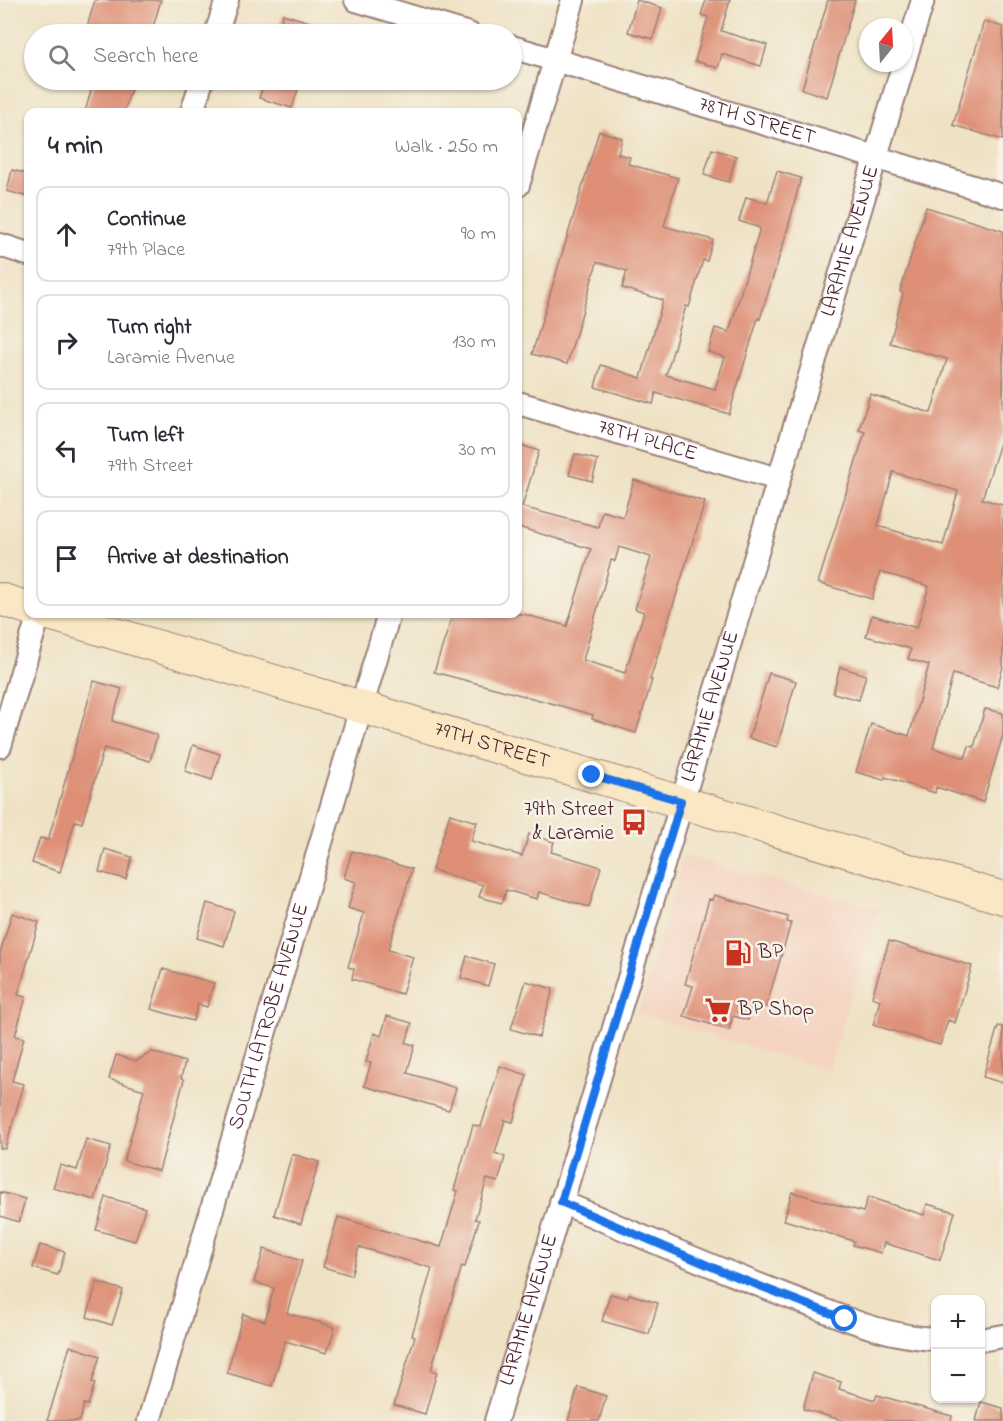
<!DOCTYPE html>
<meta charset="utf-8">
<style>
:root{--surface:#fff;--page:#f7f7f7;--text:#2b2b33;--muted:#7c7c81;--line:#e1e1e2}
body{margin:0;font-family:"Indie Flower",sans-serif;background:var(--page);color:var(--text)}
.controls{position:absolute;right:18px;bottom:18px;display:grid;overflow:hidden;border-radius:12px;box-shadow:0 2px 4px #0004}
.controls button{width:54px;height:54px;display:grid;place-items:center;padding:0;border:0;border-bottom:2px solid var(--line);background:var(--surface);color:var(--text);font:30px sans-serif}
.compass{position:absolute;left:859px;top:18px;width:54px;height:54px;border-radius:50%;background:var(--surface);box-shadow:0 2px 4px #0004;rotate:18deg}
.stop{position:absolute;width:18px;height:18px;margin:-14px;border:4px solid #1a73e8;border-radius:50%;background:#fff}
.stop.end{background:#1a73e8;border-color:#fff;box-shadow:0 2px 6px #0008}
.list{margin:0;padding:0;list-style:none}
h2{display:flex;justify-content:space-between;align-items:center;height:78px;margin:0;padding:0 24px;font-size:26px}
h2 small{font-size:20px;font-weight:400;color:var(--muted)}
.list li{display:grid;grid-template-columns:39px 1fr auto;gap:18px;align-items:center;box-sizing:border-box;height:96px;margin:0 12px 12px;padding:0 12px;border:2px solid var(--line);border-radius:12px}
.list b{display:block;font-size:22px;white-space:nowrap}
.list p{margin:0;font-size:20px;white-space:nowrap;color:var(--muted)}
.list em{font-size:20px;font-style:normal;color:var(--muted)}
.icon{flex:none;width:33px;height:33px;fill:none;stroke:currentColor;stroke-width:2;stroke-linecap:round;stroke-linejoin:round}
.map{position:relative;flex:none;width:1003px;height:1421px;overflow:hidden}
.search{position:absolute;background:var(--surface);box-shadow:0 2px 4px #0004;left:24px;top:24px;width:498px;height:66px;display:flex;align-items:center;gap:15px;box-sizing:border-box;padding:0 21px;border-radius:33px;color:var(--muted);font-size:22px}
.panel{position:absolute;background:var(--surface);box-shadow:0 2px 4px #0004;left:24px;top:108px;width:498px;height:510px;border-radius:12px}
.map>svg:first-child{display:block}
.built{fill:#f5d3c1}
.building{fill:#de8f76;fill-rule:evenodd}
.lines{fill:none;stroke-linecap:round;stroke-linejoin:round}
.minor-casing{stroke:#9c8078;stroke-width:26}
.secondary-casing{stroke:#9c8078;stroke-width:34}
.minor{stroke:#fff;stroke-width:22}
.secondary{stroke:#fae7c3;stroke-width:32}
.route{stroke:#1a73e8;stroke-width:8}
.labels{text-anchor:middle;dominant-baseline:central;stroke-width:5;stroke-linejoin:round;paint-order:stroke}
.street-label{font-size:21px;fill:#4a1f2b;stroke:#f7f3e8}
.poi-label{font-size:21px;fill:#4a1f2b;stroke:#f7f3e8;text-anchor:start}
</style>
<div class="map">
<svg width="1003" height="1421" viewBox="0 0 1003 1421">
<rect width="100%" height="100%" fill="#f7f3e8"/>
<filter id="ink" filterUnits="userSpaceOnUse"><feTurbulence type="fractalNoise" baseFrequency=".0167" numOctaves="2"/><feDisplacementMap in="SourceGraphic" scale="12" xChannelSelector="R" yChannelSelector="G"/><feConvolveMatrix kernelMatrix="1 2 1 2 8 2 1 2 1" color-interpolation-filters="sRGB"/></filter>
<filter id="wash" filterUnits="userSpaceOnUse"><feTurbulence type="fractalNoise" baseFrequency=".008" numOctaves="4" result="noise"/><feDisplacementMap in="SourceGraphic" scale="24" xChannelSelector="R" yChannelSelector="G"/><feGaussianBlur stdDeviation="1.35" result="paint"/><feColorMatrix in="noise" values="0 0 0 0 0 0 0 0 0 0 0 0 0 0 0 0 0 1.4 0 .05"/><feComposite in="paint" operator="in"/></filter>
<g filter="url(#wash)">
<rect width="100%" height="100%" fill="#efe2c4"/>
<!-- built -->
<path class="built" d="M684 856 879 909 828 1070 638 1014Z"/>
<g id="blocks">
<!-- building -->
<path class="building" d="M95 0H161L151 34H85Z
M637 0 662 8 653 39 628 32Z
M706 0H730L721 31 767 45 761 66 722 54 718 68 695 61 708 17 701 15Z
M828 0H855L827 97 802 89Z
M283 14 336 30V34H277Z
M984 21 1003 27V140L953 125Z
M94 80H134L124 112H85Z
M265 80H301L292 108 259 98Z
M599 131 622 138 618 154 630 157 628 164 678 178 664 226 713 240 707 261 703 260 689 307 686 306 666 375 715 389 725 357 708 352 715 328 729 332 760 228 739 221 746 197 767 203 777 171 801 178 786 235 760 319 758 318 729 414 656 393 653 404 595 387 601 365 641 378 663 300 622 288 627 271 597 262 567 364 532 354Z
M712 149 736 156 729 182 704 175Z
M12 170 28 174V197L7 191Z
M926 207 1003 231V434L982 499 1003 505V667L997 687 953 674 933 748 965 758 969 746 974 747 985 709 1003 713V735L983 802 936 787 935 793 885 777 884 780 856 772 871 724 909 736 929 665 908 659 911 649 866 636 872 615 917 628 929 586 880 572 872 599 818 583 865 432 859 430 870 394 931 413 947 359 890 343 903 293 900 292ZM893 472 958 491 943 545 878 526Z
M518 444 539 451 522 507 598 527 602 511 623 517 634 480 705 502 650 680H652L636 733 592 719 593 715 547 702 434 672 453 614H523L567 626 591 549 518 527ZM619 547 651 557 635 609 644 612 625 673 583 660 611 560 615 561Z
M575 454 598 460 592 481 569 475Z
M840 667 866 675 859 700 833 693Z
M769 673 796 681 777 747 749 738Z
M94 681 122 689 112 721 157 735 150 761 104 748 82 823 75 821 60 872 32 863 40 838 48 840Z
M193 745 220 754 212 780 185 771Z
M450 814 477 822 471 841 522 856 529 834 554 842 551 852 601 867 589 907 539 892 537 899 506 890 502 903 479 897 483 885 432 870Z
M105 849 132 857 126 879 99 872Z
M352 851 412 869 388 950 413 957 402 994 352 979 354 969 348 967 364 913 348 908 356 882 344 878Z
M714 895 788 917 787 922 791 923 766 1007 753 1004 748 1020 733 1016 729 1030 684 1016 693 986 685 984 709 899 712 900Z
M207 903 234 911 224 946 197 938Z
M12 913 39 922 18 995 26 997 15 1036 24 1038 12 1081 24 1084 5 1149 0 1148V953Z
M889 941 972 966 955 1023 948 1020 940 1045 873 1025 880 1000 872 997Z
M467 956 494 964 488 986 461 978Z
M163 969 214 983 207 1007 198 1004 193 1021 151 1009Z
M526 981 553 989 539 1037 511 1029Z
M387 1016 412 1023 406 1043 415 1045 407 1073 456 1088 449 1110 364 1086 371 1063 366 1062 374 1033 381 1036Z
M998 1026 1003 1027V1083L983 1077Z
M152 1052 185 1062 181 1078 184 1080 159 1171 124 1161 144 1090 109 1079 116 1055 136 1061Z
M500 1066 527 1075 513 1122 505 1120 495 1153 505 1157 498 1182 487 1179 475 1219 479 1220 465 1267 462 1266 431 1370 437 1372 425 1414 394 1405 415 1336 412 1335 432 1268 359 1247 351 1275 323 1267 338 1217 441 1247 458 1191 454 1190 473 1125 481 1127Z
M86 1139 111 1146 95 1200 53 1188 60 1165 77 1170Z
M292 1154 319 1162 301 1224 274 1215Z
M0 1192 25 1199 19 1222 0 1216Z
M792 1192 863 1212 868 1197 924 1215 927 1204 955 1212 940 1260 884 1243 881 1253 853 1245 854 1241 784 1220Z
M106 1197 145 1208 135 1241 96 1230Z
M40 1245 65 1252 58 1275 33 1268Z
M264 1249 302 1261 287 1313 335 1327 327 1353 285 1341 272 1386 227 1373 243 1314 265 1321 274 1288 254 1282Z
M97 1282 123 1290 112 1325 87 1317Z
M610 1294 627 1298 629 1294 658 1303 649 1334 602 1321Z
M70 1346 100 1356 92 1382 95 1383 88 1405 84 1404 80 1421H47Z
M813 1373 841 1382 839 1389 875 1400 877 1395 952 1416 951 1421H845L803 1409Z
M578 1387 606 1396 599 1421H568Z
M981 1402 1003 1408V1421H976Z"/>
</g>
</g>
<g filter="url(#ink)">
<use href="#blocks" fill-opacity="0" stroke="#9c8078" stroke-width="1.5"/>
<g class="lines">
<!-- minor casing -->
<g class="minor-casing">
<g id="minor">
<path d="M356 0 469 34"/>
<path d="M216 34 227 0"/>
<path id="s1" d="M512 47 1003 196"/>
<path d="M904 62 923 0"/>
<path d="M192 112 202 80"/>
<path d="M518 185 573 0"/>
<path d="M0 245 28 254"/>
<path id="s2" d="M518 403 778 479"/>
<path d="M0 746 39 614"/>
<path d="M561 1202C639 1235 716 1269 795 1299 841 1317 886 1337 936 1339"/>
<path d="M980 1340 1003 1336"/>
<path id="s3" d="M149 1421 389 614"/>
<path id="s4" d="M496 1421 904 63"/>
</g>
</g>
<!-- secondary casing -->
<g class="secondary-casing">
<g id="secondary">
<path d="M0 599 28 608"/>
<path id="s5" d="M49 614 1003 898"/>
</g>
</g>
<!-- minor -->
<use href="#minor" class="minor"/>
<!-- secondary -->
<use href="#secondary" class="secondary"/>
</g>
</g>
<g class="lines" filter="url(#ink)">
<!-- route -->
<path class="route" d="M592 775 681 801 561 1202 726 1273 845 1319"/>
</g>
<!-- icons -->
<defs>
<g id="bus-bare" transform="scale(2.07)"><path d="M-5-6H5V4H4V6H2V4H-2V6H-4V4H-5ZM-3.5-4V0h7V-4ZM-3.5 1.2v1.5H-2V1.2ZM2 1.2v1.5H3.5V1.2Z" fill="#c8321e" stroke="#f7f3e8" stroke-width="2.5" paint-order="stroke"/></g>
<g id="fuel-bare" transform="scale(2.07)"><path d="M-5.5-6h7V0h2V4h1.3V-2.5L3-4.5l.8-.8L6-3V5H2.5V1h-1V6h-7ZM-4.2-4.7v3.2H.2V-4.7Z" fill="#c8321e" stroke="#f7f3e8" stroke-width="2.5" paint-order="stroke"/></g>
<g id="supermarket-bare" transform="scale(2.07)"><path d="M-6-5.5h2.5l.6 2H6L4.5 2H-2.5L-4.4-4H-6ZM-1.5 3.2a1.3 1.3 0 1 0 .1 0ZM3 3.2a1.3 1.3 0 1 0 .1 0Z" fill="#c8321e" stroke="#f7f3e8" stroke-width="2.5" paint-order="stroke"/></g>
</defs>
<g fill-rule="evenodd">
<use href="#bus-bare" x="634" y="822"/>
<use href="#fuel-bare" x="738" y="953"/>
<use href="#supermarket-bare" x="718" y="1010"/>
</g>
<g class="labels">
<!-- street labels -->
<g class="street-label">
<text stroke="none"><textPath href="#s1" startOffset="256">78TH STREET</textPath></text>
<text stroke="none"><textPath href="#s4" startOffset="1232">LARAMIE AVENUE</textPath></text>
<text stroke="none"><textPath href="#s2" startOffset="135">78TH PLACE</textPath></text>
<text stroke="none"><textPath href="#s4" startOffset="746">LARAMIE AVENUE</textPath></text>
<text stroke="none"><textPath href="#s5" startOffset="462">79TH STREET</textPath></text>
<text stroke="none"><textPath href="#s3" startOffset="422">SOUTH LATROBE AVENUE</textPath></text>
<text stroke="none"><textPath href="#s4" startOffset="116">LARAMIE AVENUE</textPath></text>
</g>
<!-- poi labels -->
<g class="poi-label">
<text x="614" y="810" text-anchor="end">79th Street<tspan x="614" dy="24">&amp; Laramie</tspan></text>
<text x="758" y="953">BP</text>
<text x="738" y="1010">BP Shop</text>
</g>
</g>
</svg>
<div class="controls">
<button>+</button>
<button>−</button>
</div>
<svg class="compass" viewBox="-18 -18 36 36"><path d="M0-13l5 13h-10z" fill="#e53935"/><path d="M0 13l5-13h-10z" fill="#7c7c81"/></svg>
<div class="stop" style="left:845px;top:1319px"></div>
<div class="stop end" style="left:592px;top:775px"></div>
<div class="search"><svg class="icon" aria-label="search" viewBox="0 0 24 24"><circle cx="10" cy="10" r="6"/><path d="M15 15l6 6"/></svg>Search here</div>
<section class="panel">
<h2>4 min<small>Walk · 250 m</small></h2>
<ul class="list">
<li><svg class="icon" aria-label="ahead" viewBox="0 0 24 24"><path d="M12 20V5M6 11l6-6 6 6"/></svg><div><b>Continue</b><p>79th Place</p></div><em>90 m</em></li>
<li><svg class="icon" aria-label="right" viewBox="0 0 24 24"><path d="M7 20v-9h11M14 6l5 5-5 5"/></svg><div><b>Turn right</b><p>Laramie Avenue</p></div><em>130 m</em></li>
<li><svg class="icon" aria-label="left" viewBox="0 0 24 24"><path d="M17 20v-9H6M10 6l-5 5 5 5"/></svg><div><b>Turn left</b><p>79th Street</p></div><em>30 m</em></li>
<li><svg class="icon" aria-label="arrive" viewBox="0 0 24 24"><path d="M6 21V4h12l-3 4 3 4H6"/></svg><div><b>Arrive at destination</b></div></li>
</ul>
</section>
</div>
